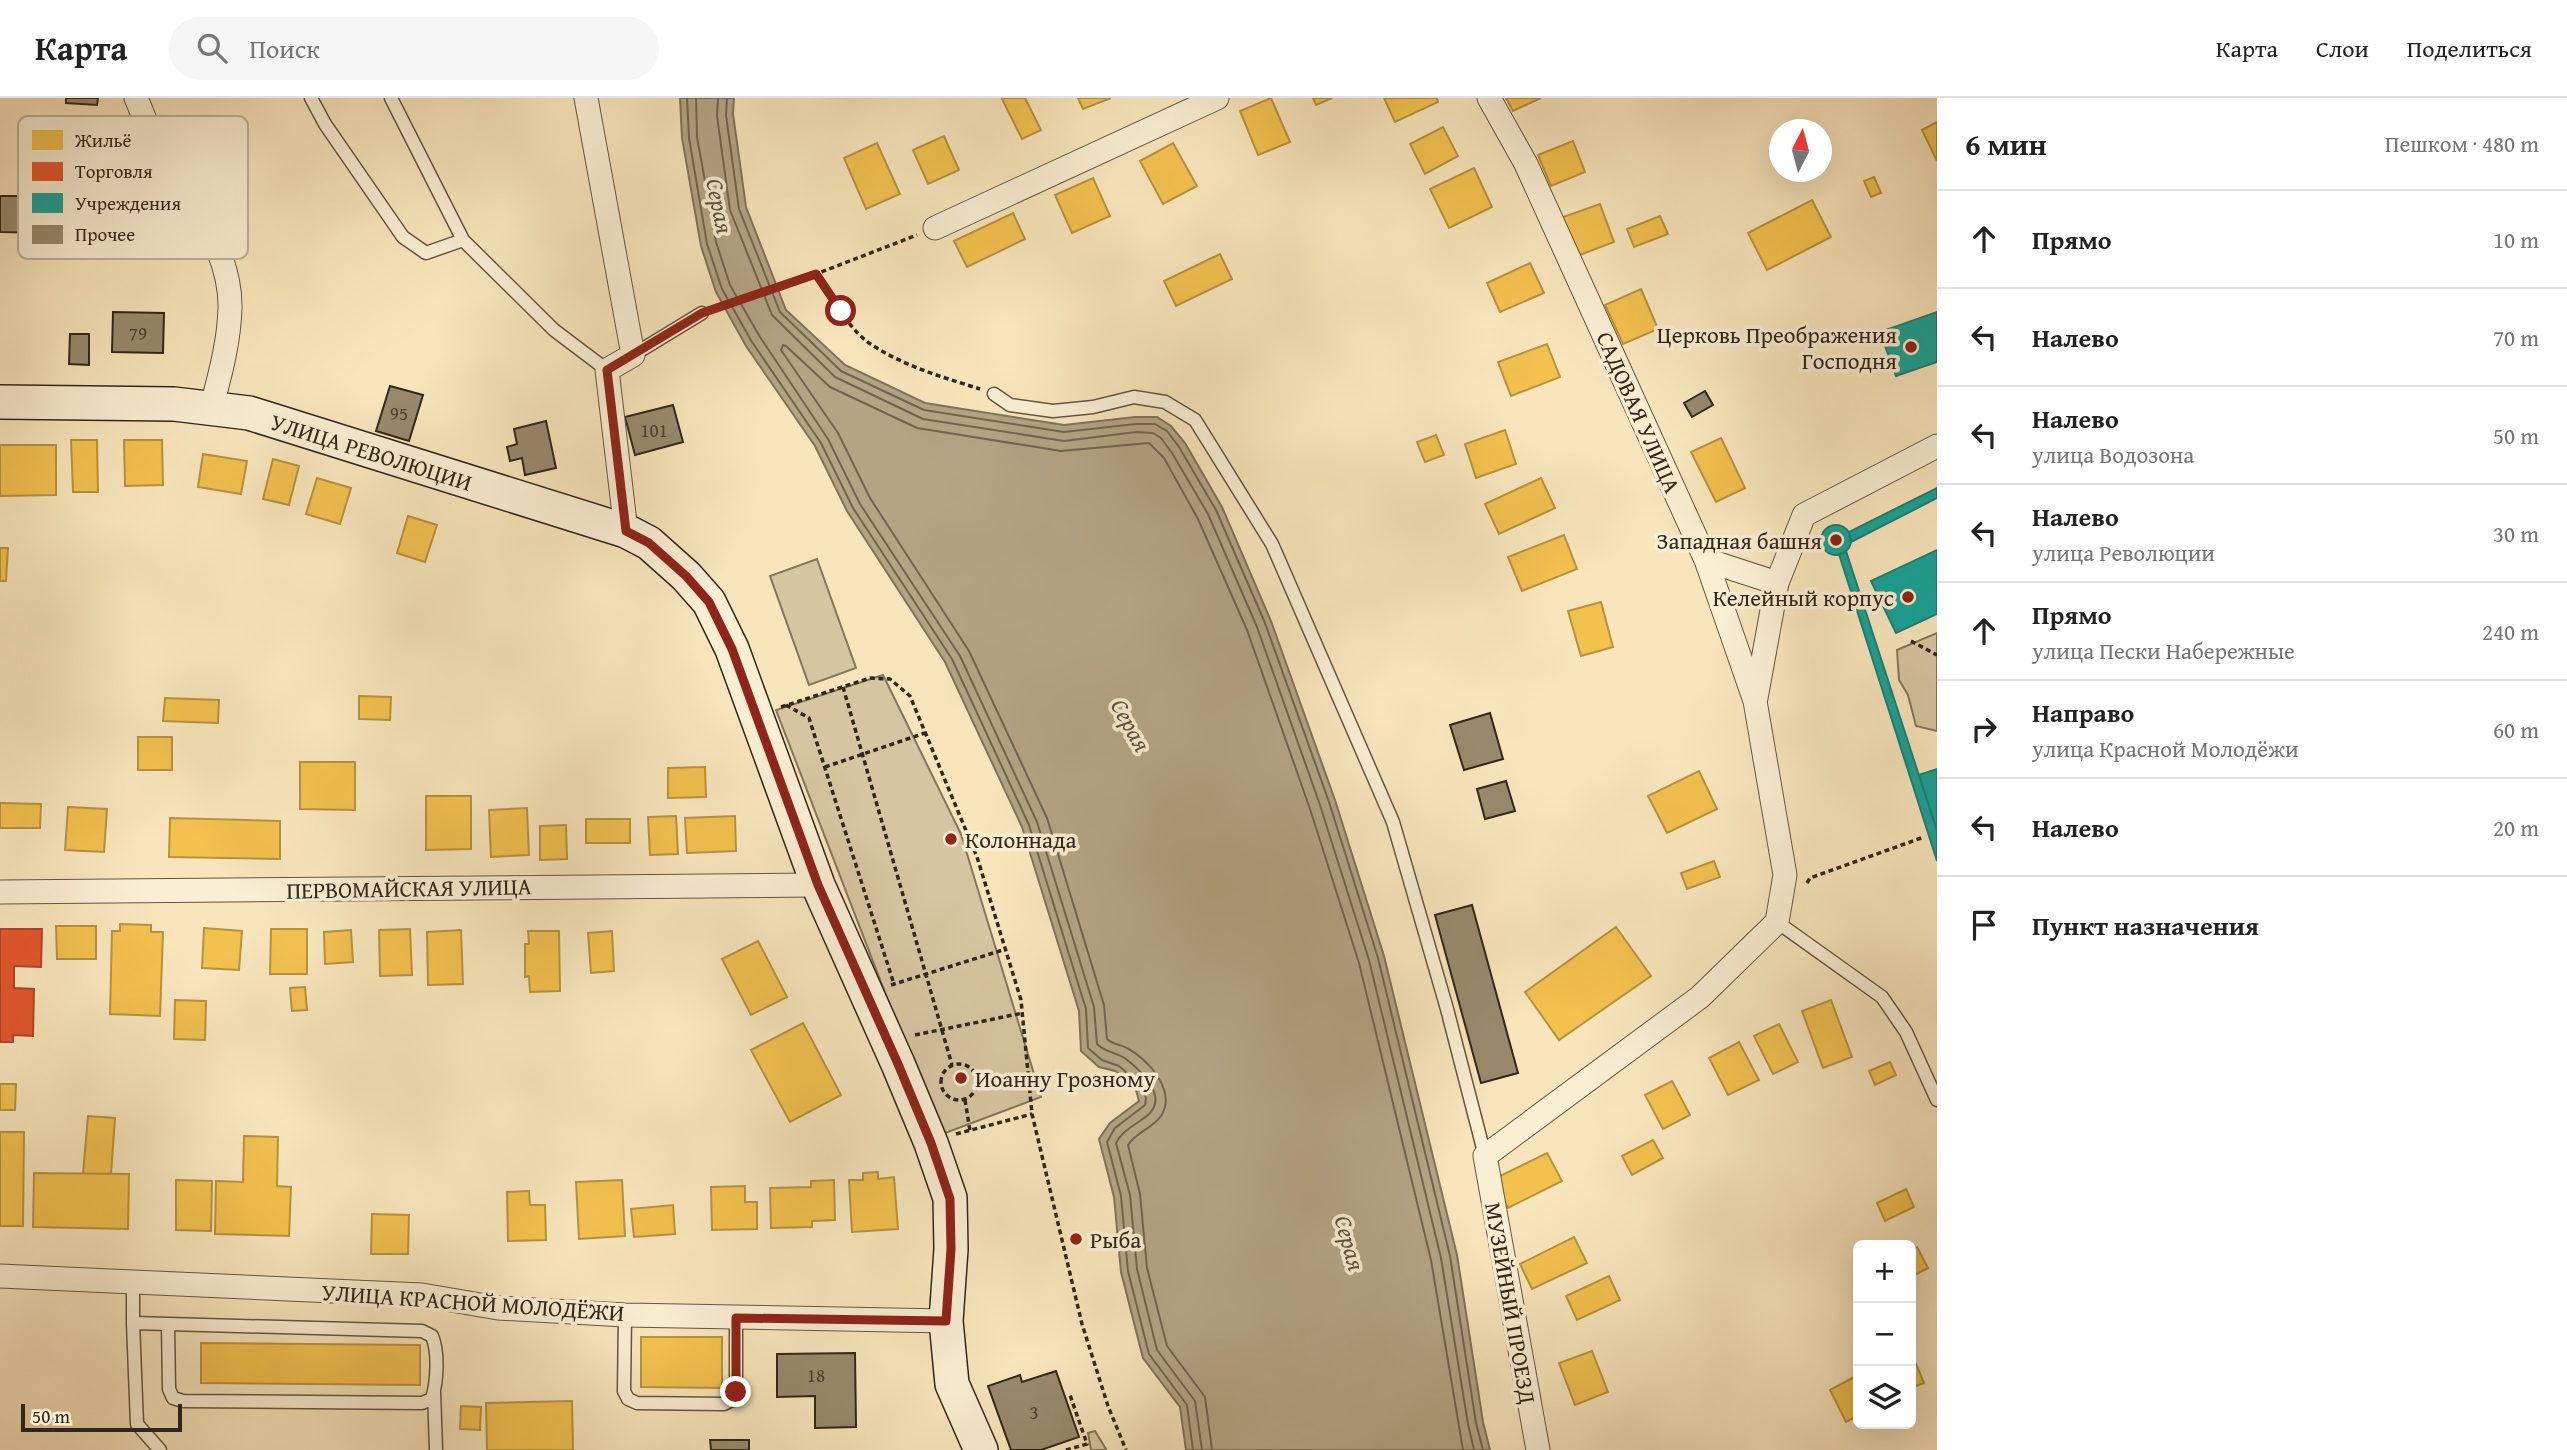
<!DOCTYPE html>
<html lang="ru">
<meta charset="utf-8">
<style>
:root{--surface:#fff;--page:#f6f6f6;--text:#222;--muted:#767676;--line:#e0e0e0}
body{margin:0;font-family:"Gentium Book Plus",serif;background:var(--page);color:var(--text)}
.controls{position:absolute;right:21px;bottom:21px;display:grid;overflow:hidden;border-radius:10px;box-shadow:0 7px 28px #0002}
.controls button{width:63px;height:63px;display:grid;place-items:center;padding:0;border:0;border-bottom:2px solid var(--line);background:var(--surface);color:var(--text);font:35px sans-serif}
.compass{position:absolute;left:1769px;top:21px;width:63px;height:63px;border-radius:50%;background:var(--surface);box-shadow:0 7px 28px #0002;rotate:6deg}
.scale{position:absolute;left:21px;bottom:18px;width:161px;box-sizing:border-box;padding-left:7px;border:4px solid #312618;border-top:0;font-size:19px;line-height:24px;white-space:nowrap;color:#312618;-webkit-text-stroke:5px #faeed3;paint-order:stroke}
.stop{position:absolute;width:21px;height:21px;margin:-16px;border:5px solid #8f2418;border-radius:50%;background:#fff}
.stop.end{background:#8f2418;border-color:#fff;box-shadow:0 2px 7px #0008}
.list{margin:0;padding:0;list-style:none}
h2{display:flex;justify-content:space-between;align-items:center;height:91px;margin:0;padding:0 28px;font-size:30px}
h2 small{font-size:23px;font-weight:400;color:var(--muted)}
.list li{display:grid;grid-template-columns:46px 1fr auto;gap:21px;align-items:center;box-sizing:border-box;height:98px;padding:0 28px;border-top:2px solid var(--line)}
.list b{display:block;font-size:26px;white-space:nowrap}
.list p{margin:0;font-size:23px;white-space:nowrap;color:var(--muted)}
.list em{font-size:23px;font-style:normal;color:var(--muted)}
.icon{flex:none;width:38px;height:38px;fill:none;stroke:currentColor;stroke-width:2;stroke-linecap:round;stroke-linejoin:round}
.map{position:relative;flex:none;width:1937px;height:1352px;overflow:hidden}
header{display:flex;align-items:center;gap:42px;box-sizing:border-box;height:98px;padding:0 35px;background:var(--surface);border-bottom:2px solid var(--line)}
header strong{font-size:33px}
nav{display:flex;gap:38px;margin-inline-start:auto;font-size:24px}
.search{width:490px;height:63px;background:var(--page);display:flex;align-items:center;gap:18px;box-sizing:border-box;padding:0 24px;border-radius:38px;color:var(--muted);font-size:26px}
main{display:flex}
aside{flex:1;background:var(--surface)}
.map>svg:first-child{display:block}
.green{fill:#d6c5a0;stroke:#84765c;stroke-width:2}
.water{fill:#b4a484;stroke:#807259;stroke-width:2}
.homes{fill:#f2c14e;stroke:#b8923e;stroke-width:2}
.shops{fill:#e4572e;stroke:#ae4827;stroke-width:2}
.public{fill:#17a398;stroke:#1f7e72;stroke-width:2}
.lines{fill:none;stroke-linecap:round;stroke-linejoin:round}
.shore{stroke:#72654e;stroke-width:2}
.building{fill:#98896d;stroke:#312618;stroke-width:2}
.service-casing{stroke:#635641;stroke-width:15}
.minor-casing{stroke:#635641;stroke-width:25}
.secondary-casing{stroke:#312618;stroke-width:36}
.path{stroke:#312618;stroke-width:3.5;stroke-dasharray:5 3.5;stroke-linecap:butt}
.service{stroke:#faeed3;stroke-width:12}
.minor{stroke:#faeed3;stroke-width:23}
.secondary{stroke:#faeed3;stroke-width:33}
.route{stroke:#8f2418;stroke-width:9}
.poi-dot{fill:#8f2418;stroke:#faeed3;stroke-width:2.5}
.labels{text-anchor:middle;dominant-baseline:central;stroke-width:7;stroke-linejoin:round;paint-order:stroke}
.number-label{font-size:19px;fill:#4b3f2d}
.poi-label{font-size:23px;fill:#312618;stroke:#faeed3;text-anchor:end}
.street-label{font-size:23px;fill:#312618;stroke:#faeed3}
.water-label{font-size:24px;font-style:italic;fill:#5f523e;stroke:#faeed3}
.key{fill:#faeed3;stroke:#beb29b;stroke-width:2}
.key-label{font-size:19px;fill:#312618}
</style>
<header>
<strong>Карта</strong>
<div class="search"><svg class="icon" aria-label="search" viewBox="0 0 24 24"><circle cx="10" cy="10" r="6"/><path d="M15 15l6 6"/></svg>Поиск</div>
<nav><a>Карта</a><a>Слои</a><a>Поделиться</a></nav>
</header>
<main>
<div class="map">
<svg width="1937" height="1352" viewBox="0 0 1937 1352">
<rect width="100%" height="100%" fill="#f8e5bc"/>
<filter id="stains"><feTurbulence type="fractalNoise" baseFrequency=".00286" numOctaves="4"/><feColorMatrix values="0 0 0 0 .2 0 0 0 0 .09 0 0 0 0 .02 0 0 0 .5 -.17"/></filter>
<radialGradient id="worn" r=".72"><stop offset=".6" stop-color="#630" stop-opacity="0"/><stop offset="1" stop-color="#630" stop-opacity=".3"/></radialGradient>
<!-- green -->
<path class="green" d="M817 461 856 570 809 587 770 478Z
M1937 535V633L1916 628 1908 597 1899 582 1897 552Z
M883 577 961 736 1041 999 940 1037 776 612Z
M1095 1333 1106 1351V1352H1091L1088 1335Z"/>
<!-- water -->
<path class="water" d="M680 0H734L733 16 746 109 786 212 845 267 925 305 1064 327 1135 319H1157L1171 328 1185 345 1222 409 1271 523 1335 702 1384 858 1457 1157 1483 1324 1490 1352H1186L1180 1309 1143 1260 1121 1174 1114 1099 1099 1041 1110 1025 1139 1003 1136 992 1115 973 1099 969 1081 953 1079 913 1022 729 945 564 847 413 815 348 746 248 716 194 701 148 682 40Z"/>
<!-- homes -->
<path class="homes" d="M1004 0H1025L1041 32 1022 41 1002 1Z
M1078 0H1111L1083 11Z
M1271 0 1290 44 1258 57 1240 13Z
M1313 0H1332L1316 7Z
M1384 0H1437L1438 4 1395 24Z
M1506 0H1541L1513 13Z
M1937 24V63L1922 32Z
M1443 29 1458 58 1425 76 1410 46Z
M944 38 959 72 928 86 913 52Z
M1573 43 1585 74 1551 88 1538 57Z
M877 45 900 96 866 111 844 60Z
M1173 45 1197 88 1163 106 1140 63Z
M1474 70 1492 109 1449 130 1430 91Z
M1874 79 1881 95 1871 99 1864 83Z
M1093 80 1110 118 1072 135 1055 97Z
M1812 102 1831 139 1767 172 1748 135Z
M1600 106 1614 144 1577 158 1563 119Z
M1013 115 1025 141 967 169 954 143Z
M1660 118 1668 136 1634 149 1627 131Z
M1220 156 1232 181 1176 208 1164 183Z
M1530 165 1544 195 1500 214 1487 185Z
M1641 191 1658 231 1623 246 1605 207Z
M1547 246 1560 279 1511 298 1498 264Z
M1505 332 1516 366 1476 380 1465 346Z
M1436 337 1444 357 1425 364 1417 344Z
M1721 340 1745 390 1716 404 1691 354Z
M71 342H97L98 394H73Z
M124 342H162L163 387 125 388Z
M0 347H56V397L0 398Z
M203 356 247 363 241 396 198 389Z
M273 361 299 368 289 407 263 401Z
M317 380 351 390 340 426 306 416Z
M1541 380 1555 410 1499 436 1485 406Z
M408 418 437 427 425 464 397 455Z
M1564 437 1577 471 1522 493 1508 459Z
M0 450H8L6 483H0Z
M1601 504 1613 549 1581 558 1568 513Z
M359 598 391 599 390 622 359 621Z
M165 600 219 602 218 625 163 623Z
M138 639H172V672H138Z
M300 664H355V712L300 711Z
M705 669 706 699 668 700V670Z
M1699 673 1717 711 1667 735 1648 698Z
M426 698H471V751L426 752Z
M0 705 41 706 40 730H0Z
M68 709 107 711 104 754 65 752Z
M527 710 529 757 491 759 489 712Z
M676 718 678 756 650 757 648 719Z
M735 718 736 753 687 755 685 720Z
M170 720 280 723V761L169 759Z
M586 721H630V745H586Z
M566 727 567 761 540 762V728Z
M1714 763 1720 779 1687 791 1681 775Z
M120 826 151 827V834H163L160 918 110 916 112 833H120Z
M56 828H96V861H57Z
M1616 829 1651 878 1559 942 1525 894Z
M204 830 242 833 239 872 202 870Z
M271 831H307V876H270Z
M410 831 412 877 380 878 379 832Z
M351 832 353 864 325 866 324 834Z
M461 832 463 886 428 887 427 834Z
M528 833H559L560 893 530 894 529 878 525 879V846H529Z
M612 833 614 873 591 875 588 835Z
M758 843 787 899 751 917 722 861Z
M305 889 307 912 292 913 290 890Z
M175 902 206 903 205 942 174 941Z
M1831 902 1852 959 1823 970 1802 913Z
M803 925 841 997 790 1024 751 952Z
M1779 926 1798 964 1773 976 1754 938Z
M1739 944 1759 982 1728 997 1709 960Z
M1890 964 1896 977 1875 987 1869 973Z
M1672 983 1690 1017 1663 1031 1645 997Z
M0 986H16L15 1012H0Z
M88 1018 115 1020 111 1076H83Z
M0 1034H24L23 1128H0Z
M244 1038 278 1039 277 1088 291 1089 289 1138 215 1136 216 1083 243 1084Z
M1653 1042 1663 1060 1632 1077 1622 1058Z
M1547 1055 1562 1083 1508 1110 1494 1081Z
M878 1074V1081L894 1079 898 1131 852 1134 849 1082H863V1075Z
M34 1075 129 1076 128 1131 33 1129Z
M176 1082 212 1083 211 1133 176 1132Z
M622 1082 625 1138 579 1141 576 1084Z
M834 1082 835 1122 812 1123V1129L771 1130 770 1090 811 1089V1083Z
M745 1088V1104H757V1131L712 1132 711 1089Z
M1906 1091 1914 1109 1885 1123 1877 1105Z
M529 1093 530 1107H545L546 1142 508 1143 507 1094Z
M673 1107 675 1136 634 1139 631 1111Z
M372 1116 409 1117 408 1156H371Z
M1574 1139 1587 1165 1532 1191 1520 1166Z
M1917 1149 1928 1170 1911 1179V1152Z
M1609 1178 1620 1202 1577 1222 1566 1198Z
M641 1239H722V1290L641 1289Z
M201 1245 420 1247V1287L201 1285Z
M1592 1253 1608 1294 1575 1307 1559 1265Z
M1916 1266 1924 1285 1911 1290V1268Z
M1858 1277V1318L1846 1324 1830 1292Z
M572 1303 573 1352H487L486 1305Z
M461 1308 481 1309 480 1332 460 1331Z"/>
<!-- shops -->
<path class="shops" d="M0 831H42L41 869 14 868V890L34 891 33 938 13 937V944H0Z"/>
<!-- public -->
<path class="public" d="M1937 214V264L1896 278 1880 234Z
M1937 390V400L1851 444 1849 434Z
M1821 442a15 15 0 1 1 30 0a15 15 0 1 1-30 0Z
M1937 452V516L1896 535 1871 483Z
M1846 453 1937 733V763L1839 456Z
M1937 671V733L1919 677Z"/>
<g class="lines">
<!-- shore -->
<path class="shore" d="M687 0 689 40 707 146 722 191 752 244 821 345 853 410 952 561 1029 727 1086 911 1088 950 1102 962 1119 968 1141 987 1146 1000 1145 1007 1115 1030 1107 1044 1121 1098 1128 1173 1149 1256 1187 1307 1193 1352
M696 0 697 39 716 144 730 187 760 239 828 341 860 406 960 558 1037 724 1094 909 1097 946C1106 955 1116 954 1126 961 1140 972 1168 997 1149 1016 1138 1026 1123 1031 1116 1045L1130 1097 1137 1171 1157 1252 1195 1303 1202 1352
M718 0 717 18 730 112 772 217 835 279 923 321 1064 343 1136 334 1153 335 1161 340 1172 355 1208 416 1257 529 1320 707 1369 862 1441 1160 1468 1326 1474 1352
M727 0 726 17 739 111 780 214 841 273 924 312 1064 334 1136 326H1155L1167 333 1179 349 1216 412 1265 525 1329 704 1378 860 1450 1158 1476 1325 1483 1352
M1212 1352 1205 1299 1167 1248 1147 1170 1140 1096 1128 1047C1135 1035 1153 1030 1161 1018 1177 993 1148 961 1127 950 1120 946 1113 947 1107 941L1104 907 1047 720 969 553 870 400 838 335 781 252 783 247 786 248 830 289 917 330 1061 353 1149 345 1164 360 1198 421 1247 532 1310 711 1359 865 1431 1162 1463 1352"/>
</g>
<!-- building -->
<path class="building" d="M66 0H98L97 7 66 5Z
M37 79H56V135L0 134V98H37Z
M113 214 164 215 163 255 112 254Z
M70 236H89V267L69 266Z
M390 288 423 297 409 343 376 333Z
M1705 293 1713 307 1692 319 1684 305Z
M673 307 683 344 635 357 625 319Z
M546 323 556 370 525 377 522 360 510 363 507 349 517 346 514 331Z
M1490 615 1503 661 1464 672 1450 627Z
M1506 683 1515 713 1485 721 1477 691Z
M1472 807 1518 975 1481 985 1435 817Z
M855 1255 856 1329 815 1330V1298L777 1299V1256Z
M1056 1273 1079 1339 1041 1352H1011L988 1288 1020 1277 1022 1284Z
M710 1342H749V1352H711Z"/>
<g class="lines">
<!-- service casing -->
<g class="service-casing">
<path id="service" d="M311 0 325 26 403 139 426 155 463 142
M391 0 463 142 554 232 607 272
M633 257 702 215
M994 296 1010 307 1053 313 1093 309 1134 299 1165 304 1195 322 1272 446 1393 724 1447 911 1485 1058
M1777 824 1882 899 1906 934 1937 1002
M133 1184V1225L168 1226 422 1233 432 1238C439 1255 437 1283 432 1301L422 1305 183 1303 173 1300 169 1291 168 1226
M625 1217 624 1293 628 1301 637 1305 724 1306 732 1302 736 1294V1220
M133 1225 137 1326 160 1352
M434 1293 436 1352"/>
</g>
<!-- minor casing -->
<g class="minor-casing">
<path id="minor" d="M136 0C143 16 149 34 158 49 187 99 231 149 230 210 229 245 220 277 211 311
M586 0 633 257 607 272 626 433
M1489 0 1526 66 1706 462 1755 603 1785 777 1777 824 1700 899 1485 1058 1538 1352
M935 130 1217 0
M1706 462 1777 485
M1756 600 1777 485 1804 417 1937 348
M0 794 818 787
M0 1178 422 1197 498 1210 625 1217 946 1223"/>
</g>
<!-- secondary casing -->
<g class="secondary-casing">
<g id="secondary">
<path id="s1" d="M0 304 174 306 249 315 626 433 649 445 686 478 709 504 732 551 818 787 898 966 931 1045 950 1100 951 1151 946 1223 952 1286 981 1352"/>
</g>
</g>
<!-- path -->
<path class="path" d="M816 176C830 197 849 231 869 245 903 268 942 279 980 291
M717 210 816 176 917 137
M1911 543 1937 557
M843 589 952 967
M786 607 809 620 893 883
M781 609 870 580 890 581 910 598 977 759 1021 902 1032 1016 1082 1226 1108 1308 1126 1352
M825 669 925 635
M1807 785 1810 780 1924 739
M891 887 1006 851
M915 937 1023 915
M941 984a18 18 0 1 1 36 0a18 18 0 1 1-36 0Z
M965 1002 970 1033
M956 1036 1032 1016
M1066 1352 1087 1346 1070 1297"/>
<!-- service -->
<use href="#service" class="service"/>
<!-- minor -->
<use href="#minor" class="minor"/>
<!-- secondary -->
<use href="#secondary" class="secondary"/>
</g>
<g class="lines">
<!-- route -->
<path class="route" d="M736 1294V1220L946 1223 951 1151 950 1101 931 1045 898 966 818 787 732 551 709 504 686 478 649 445 626 433 607 272 702 215 816 176 841 213"/>
</g>
<!-- markers -->
<g class="poi-dot">
<circle cx="1911" cy="249" r="7"/>
<circle cx="1836" cy="442" r="7"/>
<circle cx="1908" cy="499" r="7"/>
<circle cx="951" cy="741" r="7"/>
<circle cx="961" cy="980" r="7"/>
<circle cx="1076" cy="1141" r="7"/>
</g>
<g class="labels">
<!-- number labels -->
<g class="number-label">
<text x="138" y="235">79</text>
<text x="399" y="315">95</text>
<text x="654" y="332">101</text>
<text x="816" y="1277">18</text>
<text x="1034" y="1314">3</text>
</g>
<!-- poi labels -->
<g class="poi-label">
<text x="1897" y="236">Церковь Преображения<tspan x="1897" dy="26">Господня</tspan></text>
<text x="1822" y="442">Западная башня</text>
<text x="1894" y="499">Келейный корпус</text>
<text x="965" y="741" text-anchor="start">Колоннада</text>
<text x="975" y="980" text-anchor="start">Иоанну Грозному</text>
<text x="1090" y="1141" text-anchor="start">Рыба</text>
</g>
<!-- street labels -->
<g class="street-label">
<text transform="translate(1639 314) rotate(66)">САДОВАЯ УЛИЦА</text>
<text stroke="none"><textPath href="#s1" startOffset="378">УЛИЦА РЕВОЛЮЦИИ</textPath></text>
<text transform="translate(409 790) rotate(-1)">ПЕРВОМАЙСКАЯ УЛИЦА</text>
<text transform="translate(473 1204) rotate(4)">УЛИЦА КРАСНОЙ МОЛОДЁЖИ</text>
<text transform="translate(1511 1205) rotate(80)">МУЗЕЙНЫЙ ПРОЕЗД</text>
</g>
<!-- water labels -->
<g class="water-label">
<text transform="translate(720 108) rotate(78)">Серая</text>
<text transform="translate(1131 627) rotate(61)">Серая</text>
<text transform="translate(1350 1145) rotate(74)">Серая</text>
</g>
</g>
<!-- legend -->
<rect x="18" y="18" width="230" height="143" rx="10" class="key"/>
<rect x="32" y="32" width="31" height="20" fill="#f2c14e"/>
<rect x="32" y="64" width="31" height="19" fill="#e4572e"/>
<rect x="32" y="95" width="31" height="20" fill="#17a398"/>
<rect x="32" y="127" width="31" height="19" fill="#98896d"/>
<g class="key-label">
<text x="75" y="49">Жильё</text>
<text x="75" y="80">Торговля</text>
<text x="75" y="112">Учреждения</text>
<text x="75" y="143">Прочее</text>
</g>
<rect width="100%" height="100%" filter="url(#stains)"/>
<rect width="100%" height="100%" fill="url(#worn)"/>
</svg>
<div class="controls">
<button>+</button>
<button>−</button>
<button><svg class="icon" aria-label="layers" viewBox="0 0 24 24"><path d="M12 4l9 5-9 5-9-5zM3 14l9 5 9-5"/></svg></button>
</div>
<svg class="compass" viewBox="-18 -18 36 36"><path d="M0-13l5 13h-10z" fill="#e53935"/><path d="M0 13l5-13h-10z" fill="#767676"/></svg>
<div class="scale">50 m</div>
<div class="stop" style="left:841px;top:213px"></div>
<div class="stop end" style="left:736px;top:1294px"></div>
</div>
<aside>
<h2>6 мин<small>Пешком · 480 m</small></h2>
<ul class="list">
<li><svg class="icon" aria-label="ahead" viewBox="0 0 24 24"><path d="M12 20V5M6 11l6-6 6 6"/></svg><div><b>Прямо</b></div><em>10 m</em></li>
<li><svg class="icon" aria-label="left" viewBox="0 0 24 24"><path d="M17 20v-9H6M10 6l-5 5 5 5"/></svg><div><b>Налево</b></div><em>70 m</em></li>
<li><svg class="icon" aria-label="left" viewBox="0 0 24 24"><path d="M17 20v-9H6M10 6l-5 5 5 5"/></svg><div><b>Налево</b><p>улица Водозона</p></div><em>50 m</em></li>
<li><svg class="icon" aria-label="left" viewBox="0 0 24 24"><path d="M17 20v-9H6M10 6l-5 5 5 5"/></svg><div><b>Налево</b><p>улица Революции</p></div><em>30 m</em></li>
<li><svg class="icon" aria-label="ahead" viewBox="0 0 24 24"><path d="M12 20V5M6 11l6-6 6 6"/></svg><div><b>Прямо</b><p>улица Пески Набережные</p></div><em>240 m</em></li>
<li><svg class="icon" aria-label="right" viewBox="0 0 24 24"><path d="M7 20v-9h11M14 6l5 5-5 5"/></svg><div><b>Направо</b><p>улица Красной Молодёжи</p></div><em>60 m</em></li>
<li><svg class="icon" aria-label="left" viewBox="0 0 24 24"><path d="M17 20v-9H6M10 6l-5 5 5 5"/></svg><div><b>Налево</b></div><em>20 m</em></li>
<li><svg class="icon" aria-label="arrive" viewBox="0 0 24 24"><path d="M6 21V4h12l-3 4 3 4H6"/></svg><div><b>Пункт назначения</b></div></li>
</ul>
</aside>
</main>
